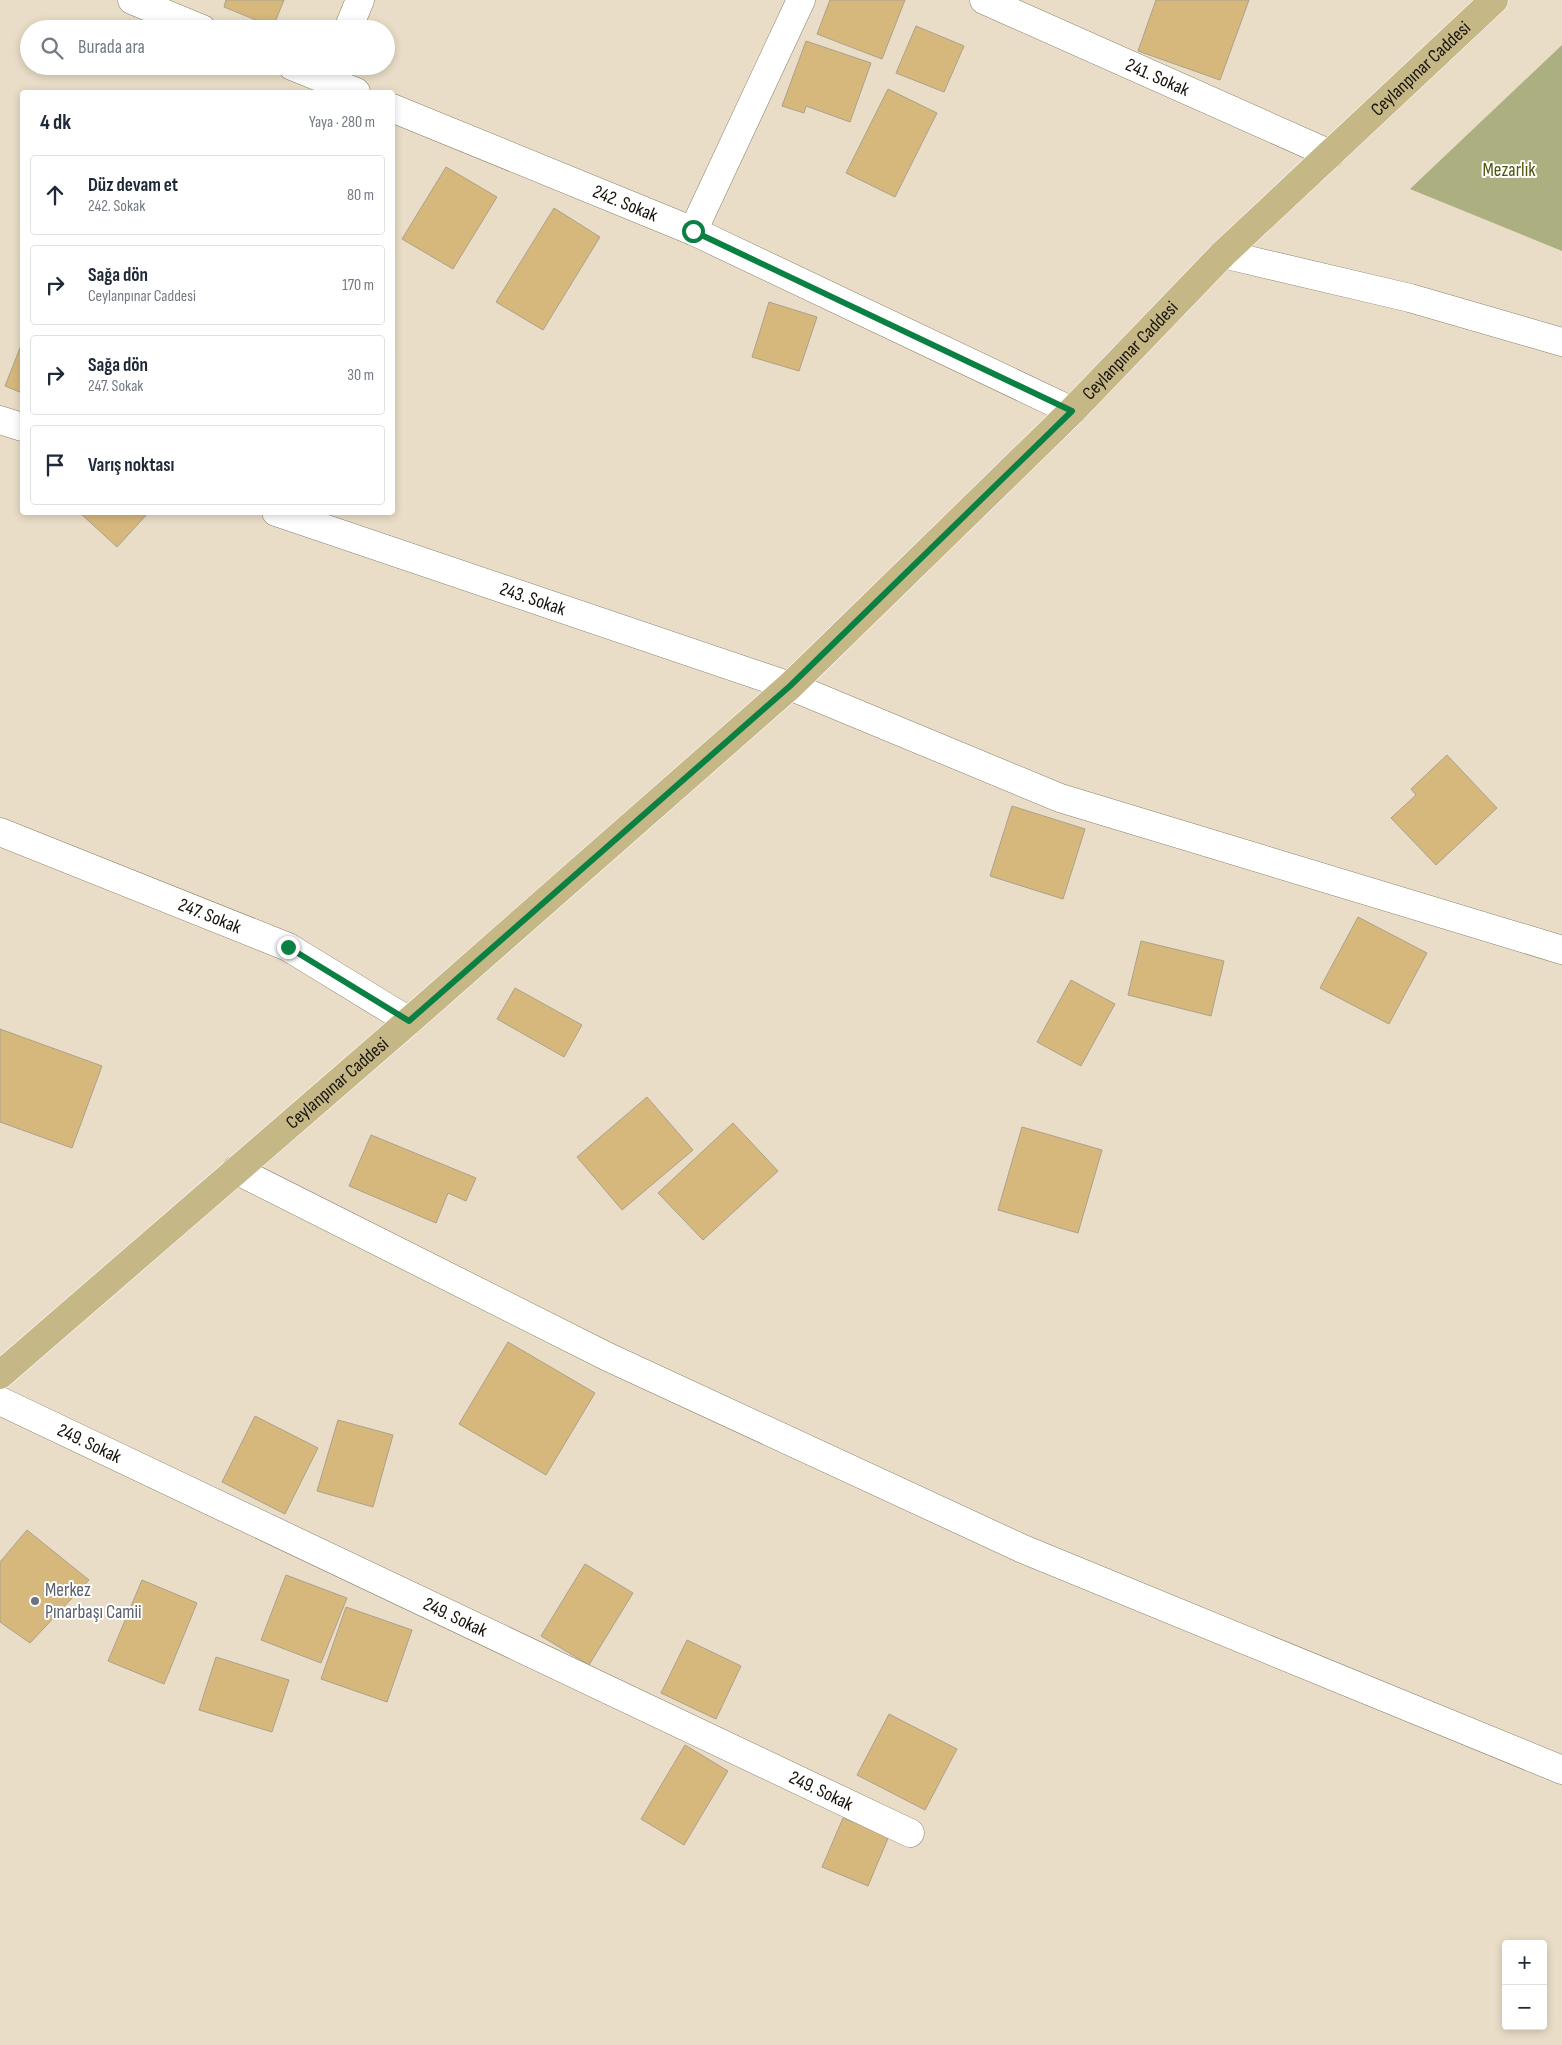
<!DOCTYPE html>
<html lang="tr">
<meta charset="utf-8">
<style>
:root{--surface:#fff;--page:#f6f6f7;--text:#1f2937;--muted:#747a83;--line:#e0e1e3}
body{margin:0;font-family:"Sofia Sans Condensed",sans-serif;background:var(--page);color:var(--text)}
.controls{position:absolute;right:15px;bottom:15px;display:grid;overflow:hidden;border-radius:5px;box-shadow:0 2px 8px #0003}
.controls button{width:45px;height:45px;display:grid;place-items:center;padding:0;border:0;border-bottom:1px solid var(--line);background:var(--surface);color:var(--text);font:25px sans-serif}
.stop{position:absolute;width:15px;height:15px;margin:-11px;border:4px solid #0b8043;border-radius:50%;background:#fff}
.stop.end{background:#0b8043;border-color:#fff;box-shadow:0 1px 5px #0008}
.list{margin:0;padding:0;list-style:none}
h2{display:flex;justify-content:space-between;align-items:center;height:65px;margin:0;padding:0 20px;font-size:21px}
h2 small{font-size:16px;font-weight:400;color:var(--muted)}
.list li{display:grid;grid-template-columns:32px 1fr auto;gap:15px;align-items:center;box-sizing:border-box;height:80px;margin:0 10px 10px;padding:0 10px;border:1px solid var(--line);border-radius:5px}
.list b{display:block;font-size:19px;white-space:nowrap}
.list p{margin:0;font-size:16px;white-space:nowrap;color:var(--muted)}
.list em{font-size:16px;font-style:normal;color:var(--muted)}
.icon{flex:none;width:28px;height:28px;fill:none;stroke:currentColor;stroke-width:2;stroke-linecap:round;stroke-linejoin:round}
.map{position:relative;flex:none;width:1562px;height:2045px;overflow:hidden}
.search{position:absolute;background:var(--surface);box-shadow:0 2px 8px #0003;left:20px;top:20px;width:375px;height:55px;display:flex;align-items:center;gap:12px;box-sizing:border-box;padding:0 18px;border-radius:28px;color:var(--muted);font-size:19px}
.panel{position:absolute;background:var(--surface);box-shadow:0 2px 8px #0003;left:20px;top:90px;width:375px;height:425px;border-radius:5px}
.map>svg:first-child{display:block}
.green{fill:#acb081}
.building{fill:#d6b87d;stroke:#aca18c}
.lines{fill:none;stroke-linecap:round;stroke-linejoin:round}
.minor-casing{stroke:#8a806b;stroke-width:29}
.major-casing{stroke:#fff;stroke-width:29}
.minor{stroke:#fff;stroke-width:28}
.major{stroke:#c6b786;stroke-width:28}
.route{stroke:#0b8043;stroke-width:6}
.worship-dot{fill:#6b7280;stroke:#fff;stroke-width:2}
.labels{text-anchor:middle;dominant-baseline:central;stroke-width:4;stroke-linejoin:round;paint-order:stroke}
.street-label{font-size:19px;fill:#18140c;stroke:#fff}
.park-label{font-size:19px;fill:#52550b;stroke:#fff}
.worship-label{font-size:19px;fill:#5b616d;stroke:#fff;text-anchor:start}
</style>
<div class="map">
<svg width="1562" height="2045" viewBox="0 0 1562 2045">
<rect width="100%" height="100%" fill="#e9ddc7"/>
<!-- green -->
<path class="green" d="M1562 45V251L1410 189Z"/>
<!-- building -->
<path class="building" d="M226 0H284L273 27 224 7Z
M830 0H905L882 59 817 34Z
M1156 0H1249L1220 80 1138 51Z
M916 26 964 46 944 92 896 73Z
M806 41 871 63 850 122 806 106 804 113 782 106Z
M888 89 937 113 895 197 846 173Z
M446 167 497 197 453 269 402 239Z
M554 208 600 237 543 330 496 302Z
M769 302 817 317 799 371 752 357Z
M22 343V393L5 386Z
M79 512H149L117 547Z
M1447 755 1497 808 1436 865 1391 818 1416 795 1411 789Z
M1012 806 1085 829 1063 899 990 876Z
M1358 917 1427 953 1389 1024 1320 988Z
M1141 941 1224 961 1211 1016 1128 995Z
M1071 980 1115 1004 1081 1066 1037 1042Z
M515 988 582 1025 564 1057 497 1019Z
M0 1029 102 1066 72 1148 0 1122Z
M647 1097 693 1150 622 1210 577 1157Z
M733 1123 778 1171 703 1240 658 1193Z
M1022 1127 1102 1150 1078 1233 998 1210Z
M371 1135 476 1178 466 1201 448 1193 436 1223 349 1186Z
M508 1342 595 1393 546 1475 459 1424Z
M255 1416 318 1448 285 1514 222 1482Z
M338 1420 393 1435 373 1507 317 1491Z
M27 1530 89 1580 30 1643 0 1622V1562Z
M585 1564 633 1593 589 1665 541 1636Z
M286 1575 347 1598 321 1663 261 1640Z
M142 1580 197 1603 164 1684 108 1661Z
M346 1607 412 1630 387 1702 321 1679Z
M687 1640 741 1666 716 1719 661 1693Z
M216 1657 289 1680 272 1732 199 1710Z
M889 1714 957 1749 925 1810 857 1775Z
M685 1745 728 1771 684 1845 641 1819Z
M843 1818 889 1836 868 1886 822 1867Z"/>
<g class="lines">
<!-- minor casing -->
<g class="minor-casing">
<g id="minor">
<path d="M132 0 202 29"/>
<path id="s1" d="M984 0 1330 154"/>
<path d="M348 29 360 0"/>
<path d="M292 66 356 92"/>
<path id="s2" d="M392 108 693 231 1072 411"/>
<path d="M693 231 801 0"/>
<path d="M1223 254 1410 298 1562 342"/>
<path d="M0 420 22 427"/>
<path id="s3" d="M276 512 790 686 1060 798 1562 950"/>
<path id="s4" d="M0 832 288 947 409 1021"/>
<path d="M236 1170 608 1357 1023 1549 1562 1770"/>
<path id="s5" d="M0 1401 910 1833"/>
</g>
</g>
<!-- major casing -->
<g class="major-casing">
<g id="major">
<path id="s6" d="M0 1375 409 1021 790 686 1072 411 1223 254 1494 0"/>
</g>
</g>
<!-- minor -->
<use href="#minor" class="minor"/>
<!-- major -->
<use href="#major" class="major"/>
</g>
<g class="lines">
<!-- route -->
<path class="route" d="M288 947 409 1021 790 686 1072 411 693 231"/>
</g>
<!-- markers -->
<circle class="worship-dot" cx="35" cy="1601" r="5"/>
<g class="labels">
<!-- street labels -->
<g class="street-label">
<text stroke="none"><textPath href="#s6" startOffset="1931">Ceylanpınar Caddesi</textPath></text>
<text stroke="none"><textPath href="#s1" startOffset="190">241. Sokak</textPath></text>
<text stroke="none"><textPath href="#s2" startOffset="252">242. Sokak</textPath></text>
<text stroke="none"><textPath href="#s6" startOffset="1526">Ceylanpınar Caddesi</textPath></text>
<text stroke="none"><textPath href="#s3" startOffset="271">243. Sokak</textPath></text>
<text stroke="none"><textPath href="#s4" startOffset="226">247. Sokak</textPath></text>
<text stroke="none"><textPath href="#s6" startOffset="446">Ceylanpınar Caddesi</textPath></text>
<text stroke="none"><textPath href="#s5" startOffset="99">249. Sokak</textPath></text>
<text stroke="none"><textPath href="#s5" startOffset="504">249. Sokak</textPath></text>
<text stroke="none"><textPath href="#s5" startOffset="909">249. Sokak</textPath></text>
</g>
<!-- park labels -->
<g class="park-label">
<text x="1509" y="170">Mezarlık</text>
</g>
<!-- worship labels -->
<g class="worship-label">
<text x="45" y="1590">Merkez<tspan x="45" dy="22">Pınarbaşı Camii</tspan></text>
</g>
</g>
</svg>
<div class="controls">
<button>+</button>
<button>−</button>
</div>
<div class="stop" style="left:693px;top:231px"></div>
<div class="stop end" style="left:288px;top:947px"></div>
<div class="search"><svg class="icon" aria-label="search" viewBox="0 0 24 24"><circle cx="10" cy="10" r="6"/><path d="M15 15l6 6"/></svg>Burada ara</div>
<section class="panel">
<h2>4 dk<small>Yaya · 280 m</small></h2>
<ul class="list">
<li><svg class="icon" aria-label="ahead" viewBox="0 0 24 24"><path d="M12 20V5M6 11l6-6 6 6"/></svg><div><b>Düz devam et</b><p>242. Sokak</p></div><em>80 m</em></li>
<li><svg class="icon" aria-label="right" viewBox="0 0 24 24"><path d="M7 20v-9h11M14 6l5 5-5 5"/></svg><div><b>Sağa dön</b><p>Ceylanpınar Caddesi</p></div><em>170 m</em></li>
<li><svg class="icon" aria-label="right" viewBox="0 0 24 24"><path d="M7 20v-9h11M14 6l5 5-5 5"/></svg><div><b>Sağa dön</b><p>247. Sokak</p></div><em>30 m</em></li>
<li><svg class="icon" aria-label="arrive" viewBox="0 0 24 24"><path d="M6 21V4h12l-3 4 3 4H6"/></svg><div><b>Varış noktası</b></div></li>
</ul>
</section>
</div>
